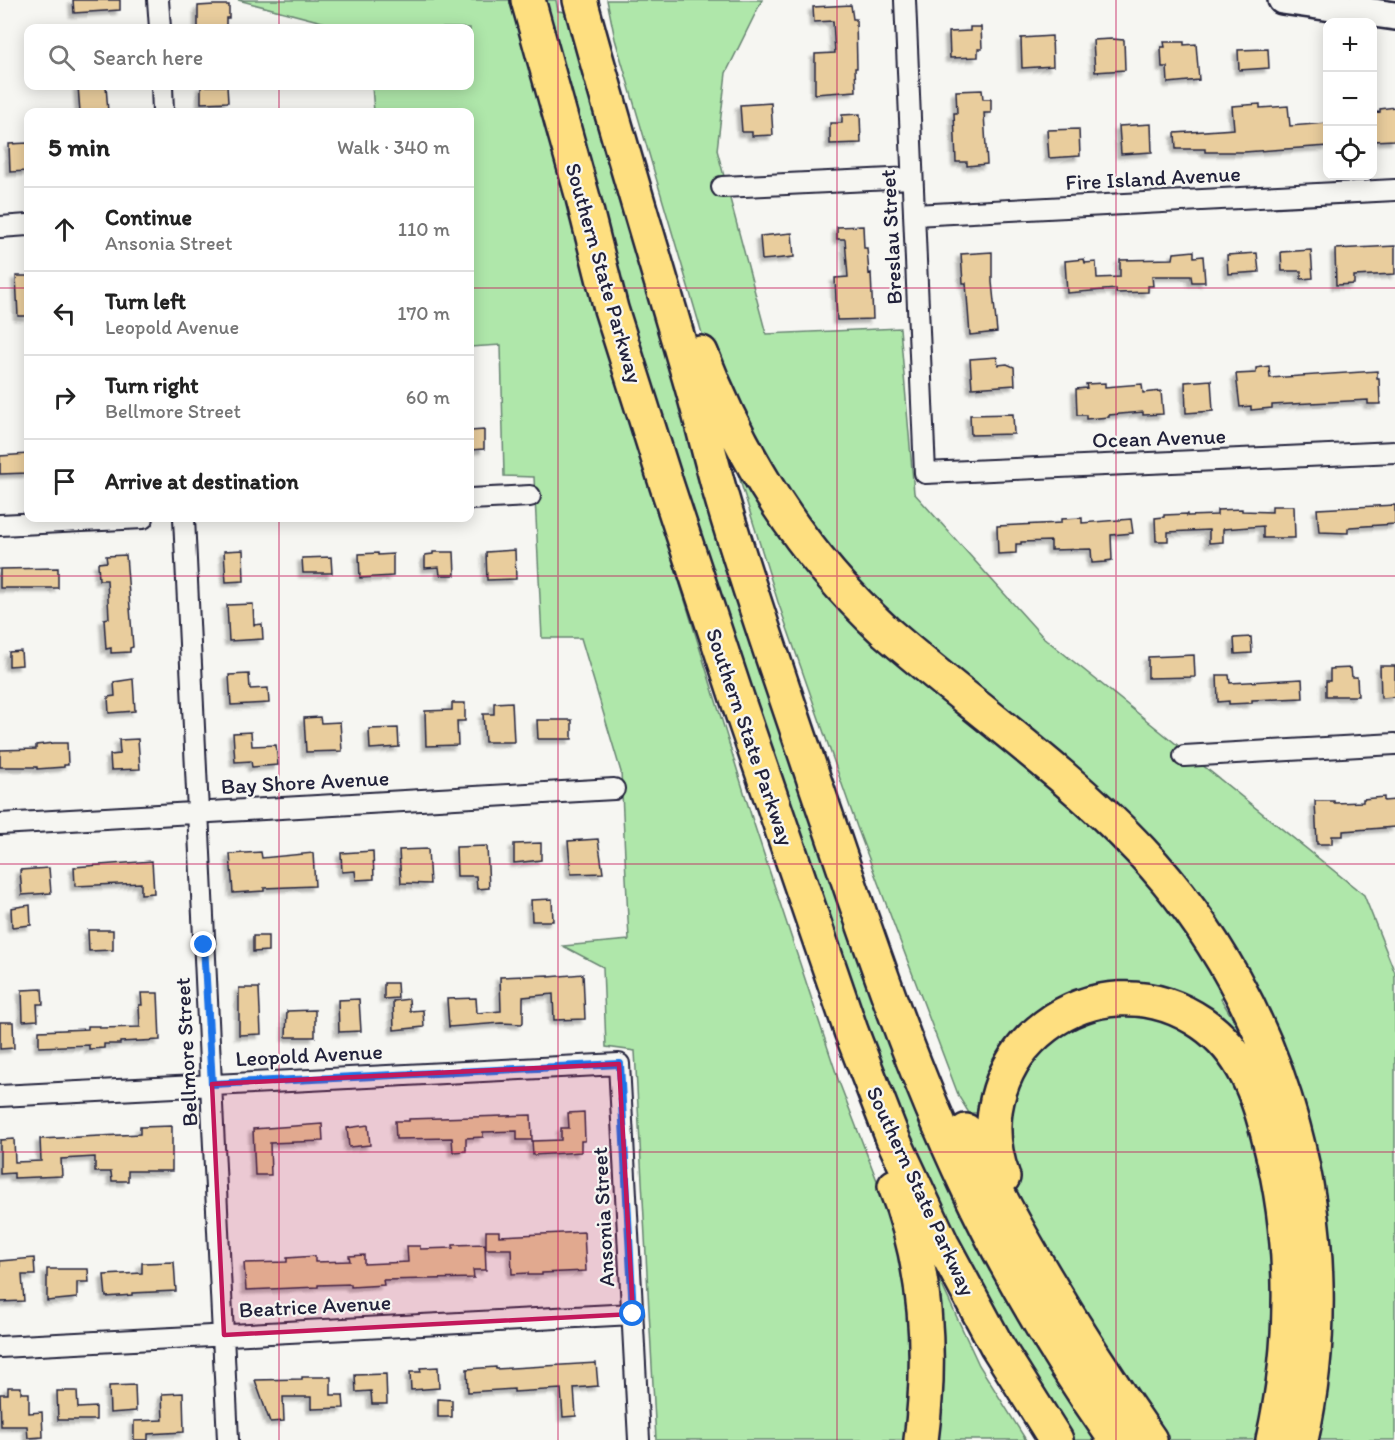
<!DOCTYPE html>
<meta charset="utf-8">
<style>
:root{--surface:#fff;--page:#f2f2f2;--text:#222;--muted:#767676;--line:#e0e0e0}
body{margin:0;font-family:Itim,sans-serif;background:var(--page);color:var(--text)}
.controls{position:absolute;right:18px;top:18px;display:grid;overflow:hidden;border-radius:12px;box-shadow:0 3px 15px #0003}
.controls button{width:54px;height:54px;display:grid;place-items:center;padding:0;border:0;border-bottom:2px solid var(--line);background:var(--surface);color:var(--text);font:30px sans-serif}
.stop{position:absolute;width:18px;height:18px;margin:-14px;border:4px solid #1a73e8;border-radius:50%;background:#fff}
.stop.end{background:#1a73e8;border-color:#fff;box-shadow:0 2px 6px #0008}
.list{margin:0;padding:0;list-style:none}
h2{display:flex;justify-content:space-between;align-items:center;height:78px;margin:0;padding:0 24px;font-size:26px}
h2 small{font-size:20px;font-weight:400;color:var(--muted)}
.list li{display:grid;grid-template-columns:39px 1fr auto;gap:18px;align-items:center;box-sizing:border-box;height:84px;padding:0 24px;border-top:2px solid var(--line)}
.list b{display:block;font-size:22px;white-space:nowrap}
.list p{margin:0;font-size:20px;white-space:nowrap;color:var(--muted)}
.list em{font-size:20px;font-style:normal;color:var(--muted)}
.icon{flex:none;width:33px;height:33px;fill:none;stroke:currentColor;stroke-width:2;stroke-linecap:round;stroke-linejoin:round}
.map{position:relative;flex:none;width:1395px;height:1440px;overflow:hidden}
.search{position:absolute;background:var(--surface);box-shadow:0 3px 15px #0003;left:24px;top:24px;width:450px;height:66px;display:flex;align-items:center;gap:15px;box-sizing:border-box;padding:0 21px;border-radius:12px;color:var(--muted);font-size:22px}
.panel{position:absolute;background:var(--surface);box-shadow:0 3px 15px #0003;left:24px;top:108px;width:450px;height:414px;border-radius:12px}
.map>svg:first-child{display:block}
.green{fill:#afe7aa;stroke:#688472;stroke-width:1.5}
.building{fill:#e9cd9d;stroke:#22223b;stroke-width:1.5;filter:url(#shadow)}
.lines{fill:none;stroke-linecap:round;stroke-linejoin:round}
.street-casing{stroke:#22223b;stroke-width:24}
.secondary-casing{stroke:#22223b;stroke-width:32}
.highway-casing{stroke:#22223b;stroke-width:38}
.street{stroke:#f6f6f2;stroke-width:20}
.secondary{stroke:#f6f6f2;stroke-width:27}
.highway{stroke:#fedf80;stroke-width:33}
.route{stroke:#1a73e8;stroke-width:8}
.marked{fill:#c2185b;fill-opacity:0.2;stroke:#c2185b;stroke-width:4.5;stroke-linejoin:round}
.grid{fill:none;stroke:#c2185b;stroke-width:1.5;stroke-opacity:0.55}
.labels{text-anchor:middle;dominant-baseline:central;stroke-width:4.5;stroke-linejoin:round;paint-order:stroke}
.street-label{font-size:22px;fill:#22223b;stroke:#f6f6f2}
</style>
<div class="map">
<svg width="1395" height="1440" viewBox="0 0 1395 1440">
<defs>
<filter id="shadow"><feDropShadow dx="-4" dy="4" stdDeviation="1.5" flood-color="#0004"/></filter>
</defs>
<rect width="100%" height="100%" fill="#f6f6f2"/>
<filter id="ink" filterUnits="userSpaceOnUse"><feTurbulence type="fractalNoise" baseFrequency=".0167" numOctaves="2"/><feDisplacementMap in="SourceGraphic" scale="12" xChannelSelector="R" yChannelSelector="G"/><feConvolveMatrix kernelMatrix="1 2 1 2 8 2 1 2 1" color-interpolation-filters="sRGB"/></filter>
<g filter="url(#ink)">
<!-- green -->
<path class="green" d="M238 0H510L597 315 752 818 839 1082 903 1248 919 1349 914 1440H656L635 1051 606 1047 603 967 563 946 629 940 621 772 581 638H542L534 477 504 476 501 345 470 347V112H374L372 86H470V28H345Z
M537 0H556L558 11 567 12 814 815 1104 1440H1069L942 1223 856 1013 618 282Z
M607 0H762L726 73 717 150 766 334 900 328 914 493 1043 637 1364 895 1395 973V1440H1307L1319 1366 1231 957 832 575 706 347 615 39Z
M734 461 1110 837 1183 926 1228 992 1221 999 1242 1034H1234L1111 986 1058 997 1019 1025 987 1077 977 1113H969L959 1097 857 827 778 602Z
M1105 1008 1165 1013 1218 1047 1251 1104 1276 1220V1369L1262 1440H1163L1113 1366 1005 1172 1011 1073 1050 1027Z
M934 1268 979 1365 1026 1440H934Z"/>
<!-- building -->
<path class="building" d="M73 0H120V10L74 13Z
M214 5H229V18H226V28H198V6Z
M851 5 853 19H856L857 68H855L856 91 815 94V54L835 53 833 21 814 22 813 7Z
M970 27H981L982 49H978V57L950 58 949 32 970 31Z
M1052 36 1053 66 1022 68 1021 38Z
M1112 39 1124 40 1125 70 1095 72 1093 40Z
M1164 42H1184V45L1196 44 1199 80 1168 83 1167 67H1162L1161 47H1165Z
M1268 49 1269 68 1239 70 1238 50Z
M78 86H106L108 112H80Z
M201 86H227L228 102 201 103Z
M982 90 983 99H991V113H984L987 164 967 166V162H956L954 113H957L956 91Z
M771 103 773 135 752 136V132H742L740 105Z
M1260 104V108L1288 106 1290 126 1328 123V146L1244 152H1205V149H1176L1175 133 1234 129 1232 106Z
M1395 107V140L1373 141 1372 113 1380 112V109Z
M860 114 861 143 830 144V123H842V115Z
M1151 124 1152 152 1121 154 1119 126Z
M1079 129 1080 156 1049 158 1047 130Z
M28 143V171L10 172 9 144Z
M863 226 864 248H867L869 274 871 273 873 319 837 320 835 278 848 277 845 239H837V227Z
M792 233 794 257 762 260 760 236Z
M1395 246V274L1354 276V284L1336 285 1335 249Z
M1311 250 1313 278 1301 279V271H1282L1281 252Z
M1194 251V257L1203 256 1205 282H1192L1191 276H1152L1153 286H1148V292L1116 293V289L1067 293 1065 261 1084 259 1085 263 1096 262 1097 278 1120 277V260L1173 259 1174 253Z
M992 252V282L997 332 970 335 966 283H963L961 254Z
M1257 253 1259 272 1228 274 1227 255Z
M16 276H28V316H18Z
M997 357 998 365 1007 364 1014 367 1015 385 972 388 970 359Z
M1269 366 1270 378 1377 371V378H1379L1380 404H1368V400L1272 405V408L1251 410V406L1240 407 1236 374 1256 373V368Z
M1211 380 1213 411 1186 413 1185 382Z
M1105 383V387L1142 384 1143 393 1161 391 1163 414 1143 415V412L1109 415V417L1086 419V415H1077L1076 389 1087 388 1086 384Z
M1013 414 1014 434 971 435 970 415Z
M484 430V449L470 450V431Z
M28 454V473L0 474V456Z
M1395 505V524L1350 527 1348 529V533L1319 532 1317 509Z
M1272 506H1294L1295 538H1263V526L1223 529V542L1209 543V530L1168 532V541H1156L1155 518 1164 517V515L1187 514V516L1217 515V510L1242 509V511L1272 512Z
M1082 518V523L1131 519 1133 533 1111 535 1112 560 1106 561V562L1092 563 1091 549 1051 550V541L1021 542V544H1016V553L998 554 997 526 1061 523V519Z
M243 550 244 581 226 582 224 551Z
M515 550 516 579 487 580 486 552Z
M433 552H454L455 575H440L439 567 425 568V555L433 554Z
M378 553V555L393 554V576L360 578 359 554Z
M126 555 133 647 130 648V652L111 653V648L106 649 104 619 109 618 107 580H99L98 563 107 562 106 556Z
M331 557 332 573H303L302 558Z
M58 568V588H0V569Z
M253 604 254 625 262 624 263 639 229 641 227 605Z
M1251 637 1252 653 1235 654 1234 638Z
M21 651 22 665 9 666V652Z
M1194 655 1195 677 1148 678V657Z
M1380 666H1395V697L1381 698Z
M1351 668 1352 677H1357L1358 696H1326V681H1330V669Z
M249 674 250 689 268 688 269 703 231 705 229 675Z
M1217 675H1229L1230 683 1302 679 1303 698 1252 700V703L1229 704V701L1218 702Z
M133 679 135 711 109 713 108 697 115 696 114 682Z
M512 702 514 742H485L483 714H494V703Z
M452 703H465V721H457L458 745 426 746 425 711 452 710Z
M320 717 321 723 340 722 342 751 306 752 304 718Z
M537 720H572V739H538Z
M398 728 399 747 370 749 369 729Z
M251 732 252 746 276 745 278 765 252 767 251 761 235 762 233 733Z
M138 739 140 769 111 770 110 755 120 754 119 740Z
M54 743H67L68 765H64V767L37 769V767H0V750L36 749V745Z
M1384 797V801L1395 800V827L1343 831V836H1332V844H1317L1315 801H1334V803L1363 802V799Z
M598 839 603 873 571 874 568 841Z
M541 843V860L514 863V844Z
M487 846 489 888 477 889 476 876H457L456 847Z
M428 849 430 884 401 883 399 850Z
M373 851 374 879 356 880 355 871 342 872 341 853Z
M261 852 262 858 313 853 315 886 264 888V891L233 893 230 854Z
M152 861 154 893 141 894V883L75 886 74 867Z
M49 868 51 893 22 895 20 870Z
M552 899 553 921H532L531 900Z
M30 905 31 925 12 927 11 908Z
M88 930H113V950L89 951Z
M253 936H268V951L253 952Z
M583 974 585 1019 554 1020 553 994 523 997V1022L522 1024 501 1023 449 1027 447 999 476 998 477 1013 501 1011 500 977 549 975V977Z
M384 983H397L398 998 384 999Z
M239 988H259L261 1034 239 1035Z
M42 989 43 1004H37L38 1020 23 1021 22 990Z
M141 993H158L160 1040 120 1042V1044H104V1048L89 1049V1045L39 1047V1031L88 1029V1026H100V1028L140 1027 139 1005H142Z
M359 999 361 1031 339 1032 338 1000Z
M409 999 410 1011 423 1010 424 1027 394 1030 393 1001Z
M315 1010V1037H286L287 1011Z
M0 1022H13L14 1048 0 1049Z
M584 1112 585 1141H581V1152L533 1155 532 1141 561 1140V1128H569L568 1113Z
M531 1115 532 1140H517V1131L483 1132V1137L466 1138V1151L453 1152 452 1138 396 1139 395 1121H409V1119Z
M322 1124 323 1141 270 1143 271 1175H255L253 1129Z
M368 1125 370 1145 349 1147 347 1128Z
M172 1126V1171H128V1181H112L111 1172H95V1157L61 1159 62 1176 14 1178V1173L0 1174V1140L14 1139 15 1162 41 1161 40 1139 140 1134V1127Z
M486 1231H499V1236L584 1232 586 1271 542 1273V1275H528V1273L512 1274 511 1249H486Z
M485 1244 486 1270H473L474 1278 383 1280 384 1285 351 1287V1284L318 1285V1287L246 1290 244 1263 287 1262V1258L315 1256V1262L350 1261 349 1256 364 1255V1264L408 1262 407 1246H420V1249L453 1248V1245Z
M34 1258 35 1275H22L24 1301 0 1302V1261Z
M174 1262 176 1291 132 1293V1295L106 1297 104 1275 142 1273V1263Z
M47 1269H88L89 1282H77V1298L47 1301Z
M596 1363 598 1386 574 1388 576 1416 563 1417 561 1389 514 1392V1389L468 1392 467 1369 496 1367V1369Z
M438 1367 439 1388 411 1390 410 1372H421L420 1368Z
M386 1374 387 1404H372L371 1391 356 1392 355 1375Z
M302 1377H331V1395H343L344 1408 311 1409V1397H283L284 1421 270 1422 255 1380 302 1379Z
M135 1385 136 1411 110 1413 109 1386Z
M8 1387H21V1393H29V1413L42 1412 43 1437 28 1438 27 1426H1L0 1394H8Z
M57 1391H77L78 1408 96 1407V1420H58Z
M183 1393 184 1432 148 1434V1440H134V1421L163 1420 162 1394Z
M438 1399 452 1400V1417H438Z"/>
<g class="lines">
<!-- street casing -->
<g class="street-casing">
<path id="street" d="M158 0 160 28
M905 0 925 473 1395 452
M162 86 163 112
M722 187 912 178
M914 215 1395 190
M0 227 28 225
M470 499 530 496
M184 518 228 1440
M0 525 143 518
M1184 756 1395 744
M0 824 614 789
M0 1096 619 1064 639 1440
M0 1347 633 1314"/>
</g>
<!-- secondary casing -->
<g class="secondary-casing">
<path id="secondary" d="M1282 0 1395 16"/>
</g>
<!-- highway casing -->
<g class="highway-casing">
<path id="highway" d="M528 0 583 198 611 309 667 486 740 707 851 1031 893 1139 942 1244 997 1346 1056 1440
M580 0C615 130 655 258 692 387 702 422 710 457 720 492 748 589 782 684 814 780 861 917 905 1055 967 1186 1008 1274 1060 1360 1116 1440
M701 353C743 461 800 552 885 631 969 704 1064 770 1140 850 1287 1006 1347 1232 1301 1440
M966 1131C1019 1240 1081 1341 1150 1440
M1003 1177C957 1053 1096 950 1202 1023 1243 1051 1259 1096 1270 1143 1295 1240 1295 1342 1273 1440
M895 1186C927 1265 932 1356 921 1440"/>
</g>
<!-- street -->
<use href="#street" class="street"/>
<!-- secondary -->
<use href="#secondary" class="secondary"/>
<!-- highway -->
<use href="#highway" class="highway"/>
</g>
</g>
<g class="lines" filter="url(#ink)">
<!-- route -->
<path class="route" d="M204 945 212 1084 620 1064 633 1314"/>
</g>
<!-- marked area -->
<path class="marked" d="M619 1064 633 1314 224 1335 212 1084Z"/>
<!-- grid -->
<path class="grid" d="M279 0V28M558 0V1440M837 0V1440M1116 0V1440M279 86V112M0 288H28M470 288H1395M279 518V1440M0 576H1395M0 864H1395M0 1152H1395"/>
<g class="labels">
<!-- street labels -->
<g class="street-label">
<text transform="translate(1153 178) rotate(-3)">Fire Island Avenue</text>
<text transform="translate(891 237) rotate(-93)">Breslau Street</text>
<text transform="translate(604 273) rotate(74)">Southern State Parkway</text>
<text transform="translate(1159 438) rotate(-2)">Ocean Avenue</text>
<text transform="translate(750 737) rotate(71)">Southern State Parkway</text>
<text transform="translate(305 782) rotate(-3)">Bay Shore Avenue</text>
<text transform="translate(186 1052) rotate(-93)">Bellmore Street</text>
<text transform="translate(309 1055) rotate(-3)">Leopold Avenue</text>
<text transform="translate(921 1191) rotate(65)">Southern State Parkway</text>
<text transform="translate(603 1217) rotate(-93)">Ansonia Street</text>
<text transform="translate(315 1306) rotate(-3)">Beatrice Avenue</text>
</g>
</g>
</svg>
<div class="controls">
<button>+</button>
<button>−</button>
<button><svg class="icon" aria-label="locate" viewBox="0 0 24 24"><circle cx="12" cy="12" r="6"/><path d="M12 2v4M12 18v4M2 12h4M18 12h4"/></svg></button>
</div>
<div class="stop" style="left:633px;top:1314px"></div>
<div class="stop end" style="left:204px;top:945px"></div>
<div class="search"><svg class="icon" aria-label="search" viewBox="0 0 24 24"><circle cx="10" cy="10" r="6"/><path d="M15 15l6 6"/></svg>Search here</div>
<section class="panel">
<h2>5 min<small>Walk · 340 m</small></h2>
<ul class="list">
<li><svg class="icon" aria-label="ahead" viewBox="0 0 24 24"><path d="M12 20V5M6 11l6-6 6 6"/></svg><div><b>Continue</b><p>Ansonia Street</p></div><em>110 m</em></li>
<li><svg class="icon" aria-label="left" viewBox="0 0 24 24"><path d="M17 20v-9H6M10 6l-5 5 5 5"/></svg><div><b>Turn left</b><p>Leopold Avenue</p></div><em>170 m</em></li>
<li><svg class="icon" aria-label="right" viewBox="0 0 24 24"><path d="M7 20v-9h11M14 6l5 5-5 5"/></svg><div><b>Turn right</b><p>Bellmore Street</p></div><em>60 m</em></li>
<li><svg class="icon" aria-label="arrive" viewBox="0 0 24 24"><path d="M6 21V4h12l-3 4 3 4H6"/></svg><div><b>Arrive at destination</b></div></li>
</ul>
</section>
</div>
